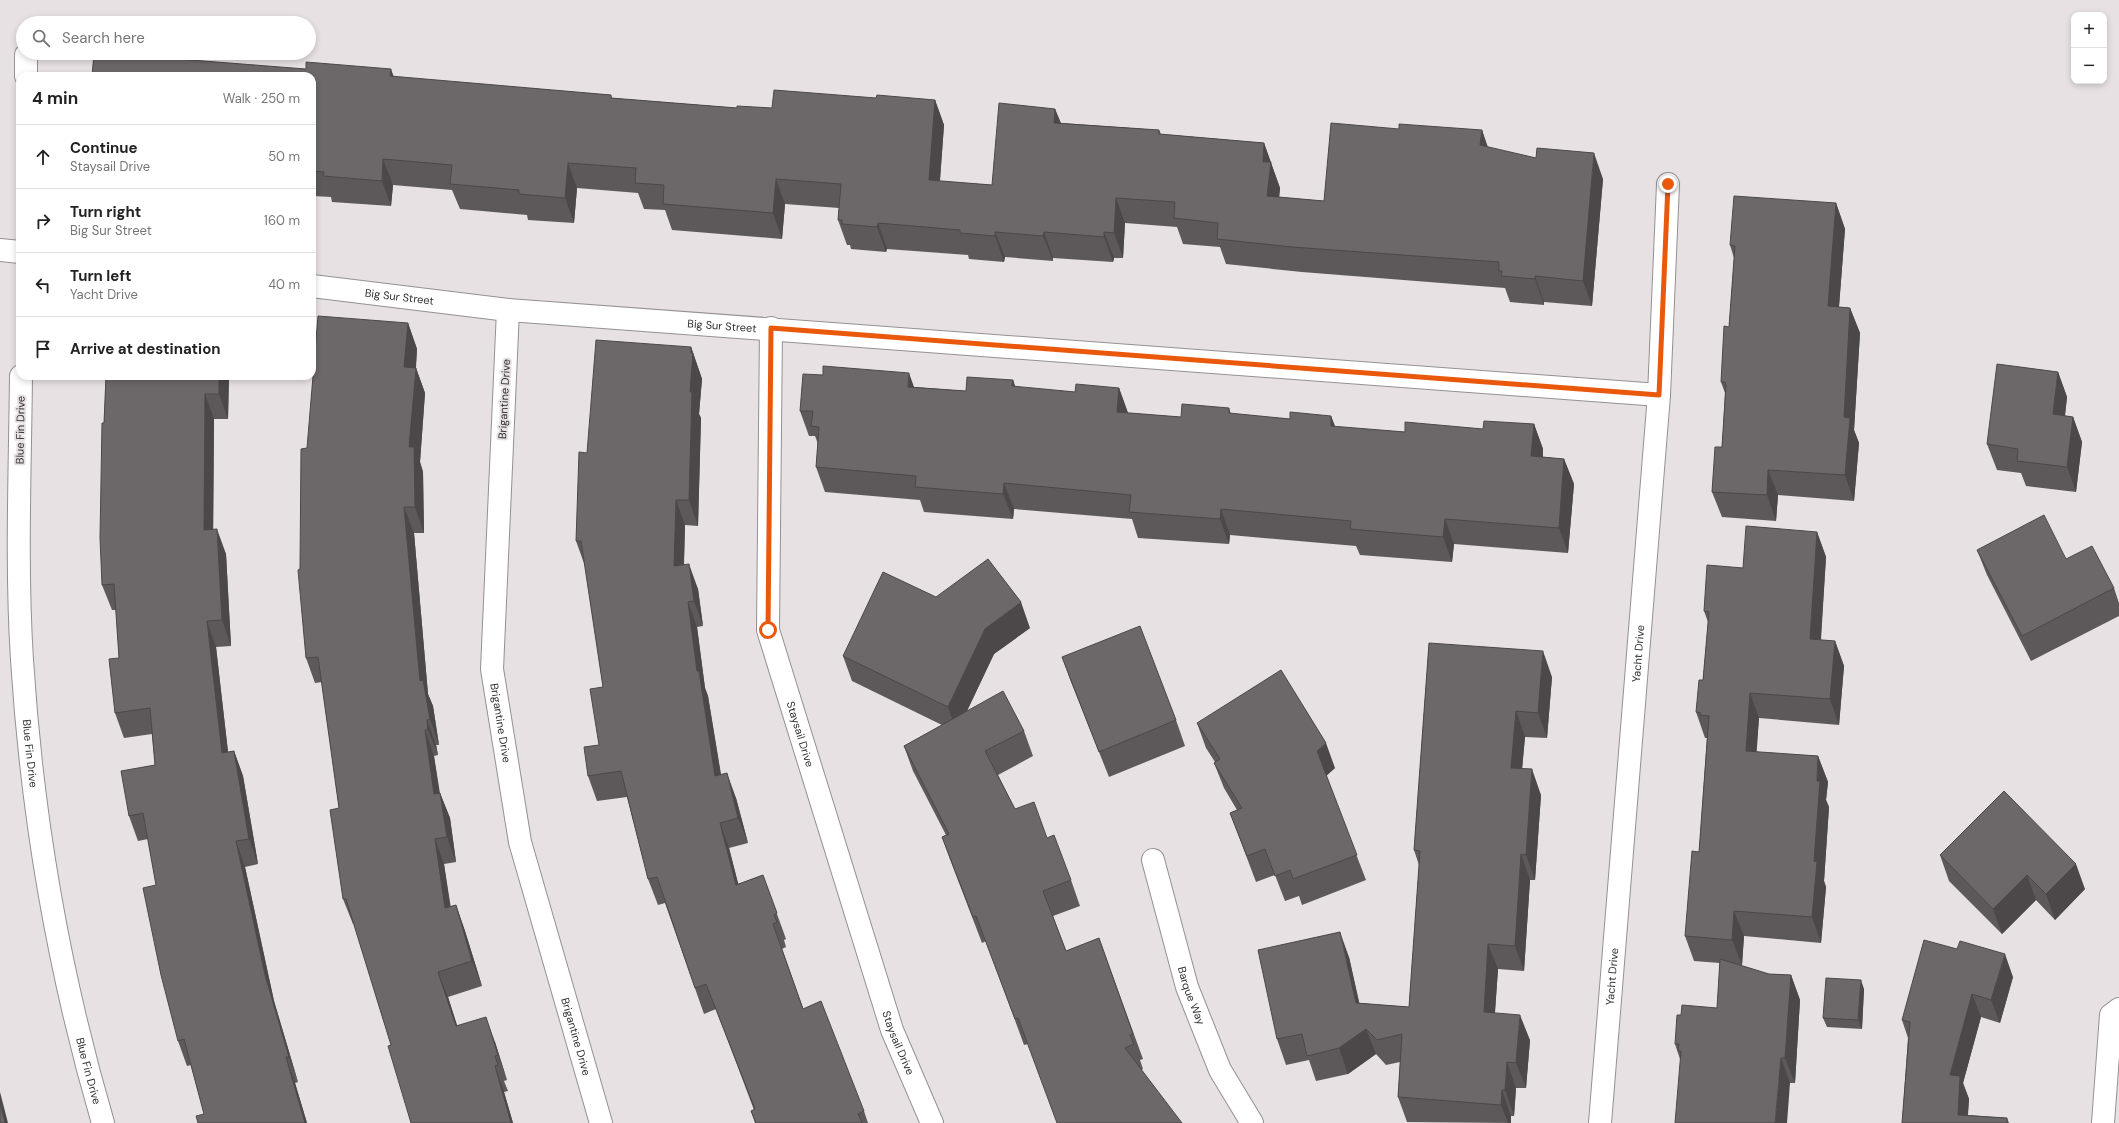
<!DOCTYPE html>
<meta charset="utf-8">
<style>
:root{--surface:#fff;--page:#f2f2f2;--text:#222;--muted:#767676;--line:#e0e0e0}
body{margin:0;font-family:"DM Sans",sans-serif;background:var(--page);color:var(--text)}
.controls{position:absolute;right:12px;top:12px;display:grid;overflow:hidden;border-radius:8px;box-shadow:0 2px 6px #0003}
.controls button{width:36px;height:36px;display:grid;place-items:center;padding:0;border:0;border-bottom:1px solid var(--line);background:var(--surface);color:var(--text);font:20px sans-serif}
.stop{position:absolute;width:12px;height:12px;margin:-9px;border:3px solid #ea580c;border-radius:50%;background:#fff}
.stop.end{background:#ea580c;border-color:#fff;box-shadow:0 1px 4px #0008}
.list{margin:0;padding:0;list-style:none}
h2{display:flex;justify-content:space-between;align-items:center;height:52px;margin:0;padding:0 16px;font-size:17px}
h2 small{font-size:13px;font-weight:400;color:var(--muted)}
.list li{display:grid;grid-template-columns:26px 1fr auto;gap:12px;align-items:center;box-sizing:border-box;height:64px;padding:0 16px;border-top:1px solid var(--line)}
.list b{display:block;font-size:15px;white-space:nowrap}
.list p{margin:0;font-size:13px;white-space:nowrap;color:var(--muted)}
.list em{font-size:13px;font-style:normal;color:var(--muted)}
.icon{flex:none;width:22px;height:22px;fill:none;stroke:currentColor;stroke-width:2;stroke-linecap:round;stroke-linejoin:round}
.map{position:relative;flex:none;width:2119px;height:1123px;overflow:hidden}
.search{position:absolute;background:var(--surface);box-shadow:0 2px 6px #0003;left:16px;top:16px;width:300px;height:44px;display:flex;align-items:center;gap:10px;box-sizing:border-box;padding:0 14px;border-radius:22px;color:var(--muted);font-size:15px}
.panel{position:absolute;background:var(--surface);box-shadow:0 2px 6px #0003;left:16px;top:72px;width:300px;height:308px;border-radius:12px}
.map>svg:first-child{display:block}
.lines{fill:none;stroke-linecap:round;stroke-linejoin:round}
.minor-casing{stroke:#959092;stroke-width:24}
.minor{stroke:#fff;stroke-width:22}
.wall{fill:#5d595a}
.shaded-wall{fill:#4c484a}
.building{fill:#6c6769;stroke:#4c484a}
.route{stroke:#ea580c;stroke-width:5}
.labels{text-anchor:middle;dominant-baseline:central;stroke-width:4;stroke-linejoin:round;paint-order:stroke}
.street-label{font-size:11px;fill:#312f30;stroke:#e7e1e3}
</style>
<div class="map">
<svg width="2119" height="1123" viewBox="0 0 2119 1123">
<rect width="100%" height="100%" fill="#e7e1e3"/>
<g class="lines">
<!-- minor casing -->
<g class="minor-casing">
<g id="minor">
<path d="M26 76V55"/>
<path d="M0 250 20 252"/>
<path id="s1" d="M312 286 508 310 1659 395"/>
<path id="s2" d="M508 310 492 669 520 842 601 1123"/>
<path id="s3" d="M771 328 768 630 892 1030 932 1123"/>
<path id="s4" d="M21 376C20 471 16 566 22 660 32 817 59 973 103 1123"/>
<path id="s5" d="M1153 860 1187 987 1220 1070 1252 1123"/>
<path id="s6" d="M1600 1123 1659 395 1668 184"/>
<path d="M2103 1123 2111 1015 2119 1009"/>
</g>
</g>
<!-- minor -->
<use href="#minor" class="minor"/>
</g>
<!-- wall -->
<path class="wall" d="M94 53H183L186 60 611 95 612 98 737 108H772L876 98 935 100 944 125 940 181 992 185 1055 109 1061 123 1159 130 1161 134 1264 143 1280 188 1279 197 1324 201 1399 129 1482 130 1487 147 1603 179 1592 306 1544 302V305L1510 302 1505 288 1302 272 1226 264 1220 247 1183 244 1177 227 1125 223 1123 258H1114L1113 262 1053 258V261L1005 257 1004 262 969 259 968 255 887 249 886 252 851 249 850 245H847L838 220 839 208 785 204 782 239 672 230 665 210 644 209 638 193 577 188 574 223 528 220 527 215 460 209 452 190 393 185 391 206 332 202 331 197 312 196V76Z
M1836 203 1845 229 1839 307 1850 308 1860 333 1854 430 1859 443 1854 501 1778 495 1776 521 1722 517 1712 492 1722 447 1725 393 1721 382 1729 327 1734 258 1730 245Z
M408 323 417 349 416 368 425 393 420 462 423 472 424 533H414L428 694 433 706 439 745H436L438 755 434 756 440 793 450 818 456 862 444 864 450 907 456 905 465 931 482 986 448 997 457 1025 495 1042 507 1080 504 1081 508 1091 504 1092 513 1123H411L391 1045 354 924H353L343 899 339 808 322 682 315 683 306 658 300 569 307 448Z
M691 347 700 373 702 379 699 414 701 418 698 526 685 525 684 565 698 589 703 626 697 627 705 688 708 696 721 774 736 798 748 843 729 848 738 884 763 875 786 939 784 940 786 947 782 949 803 1008 864 1111 868 1123H755L751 1111 754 1110 716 1009 704 1014 665 903 658 905 648 879 627 797 597 801 588 776 599 745 603 687 585 566 576 541 587 453Z
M2058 372 2067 397 2065 416 2073 417 2082 442 2076 492 2026 486 2021 473 1997 470 1987 444Z
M106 376H229L228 419H214L213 529 226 554 231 646 216 647 228 752 234 751 243 776 258 864 245 867 274 1001 298 1082 295 1083 307 1123H198L204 1114 191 1065 187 1066 178 1041 156 885 148 839 138 841 129 816 155 765 152 734 124 738 115 713 119 658 116 610H112L102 585 104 423Z
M1013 380 1015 387 1075 392 1119 388 1128 413 1181 417 1229 408 1231 414 1290 419 1331 416 1335 427 1405 432 1483 429 1534 424 1543 449V457L1564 459 1574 484 1568 553 1454 544 1452 562 1360 555 1356 546 1230 535 1229 544 1138 538 1132 519 1014 509 1013 519 924 512 920 500 825 492 816 467 818 444 815 436H809L800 411 914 387 966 391Z
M1817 532 1826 557 1821 640 1835 641 1844 666 1839 725 1759 718 1756 752 1818 756 1828 782 1826 800 1829 807 1824 881 1826 887 1821 943 1744 936 1742 965H1740L1769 974 1791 975 1800 1000 1795 1083H1790L1680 1059 1675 1044 1681 1015 1717 1008 1720 963 1694 961 1685 936 1699 852 1707 738H1705L1696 712 1703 680 1708 622 1704 611 1743 568Z
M1977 550 2066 559 2114 588 2119 603V616L2031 661 1987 575Z
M936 597 1030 628 994 654 967 711 1024 731 1033 756 998 775 1015 809 1047 838 1071 880 1080 906 1053 916 1066 951 1099 938 1143 1059 1140 1060 1143 1069 1141 1070 1028 1044 1024 1045 986 941 982 943 951 862 942 837 946 835 913 771 904 746 942 725 852 681 843 656Z
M1429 643 1552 677 1547 738 1525 737 1522 768 1541 795 1535 880H1530L1524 971 1498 969 1495 1013 1530 1040 1526 1088H1516L1514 1116H1511V1123L1407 1122 1398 1097 1400 1062 1386 1065 1376 1054 1348 1074 1316 1081 1309 1060 1286 1065 1277 1039 1349 957 1359 1003 1409 1007 1419 865 1414 850Z
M1062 657 1176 720 1185 746 1109 777 1071 682Z
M1197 723 1335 768 1326 776 1366 880 1302 905 1299 896 1285 901 1275 875 1256 882 1230 813 1237 810 1224 788 1214 763 1215 762 1206 748Z
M1940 855 2085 889 2055 920 2036 900 2002 934 1949 881Z
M2013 977 2000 1023 1981 1017 1963 1083 1969 1099 1968 1115 2007 1118 2009 1123H1902L1908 1038 1902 1020Z
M1864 989 1862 1029 1827 1027 1823 1018Z"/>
<!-- shaded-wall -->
<path class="shaded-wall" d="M179 53H183L189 69 178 59Z
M391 69 400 94 390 76Z
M935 100 944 125 938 205 929 180Z
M1055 109 1065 134 1054 123Z
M1482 130 1491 156 1480 145Z
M1264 143 1280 188 1277 221 1267 196 1263 162Z
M1594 153 1603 179 1592 306 1583 281Z
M383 159 393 185 391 206 382 181Z
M568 163 577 188 574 223 565 198Z
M776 179 785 204 782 239 773 213Z
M1116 198 1125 223 1123 258 1114 233Z
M1836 203 1845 229 1837 332 1828 306Z
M878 223 887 249 886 252 877 227Z
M995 232 1005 257 1004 262 995 236Z
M1044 232 1053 258V261L1043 236Z
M1104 232 1114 258 1113 262 1104 237Z
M1535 276 1544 302V305L1535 279Z
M1850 308 1860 333 1854 430 1859 443 1854 501 1845 475 1844 417Z
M408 323 417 349 414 392 404 367Z
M691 347 700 373 702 379 699 414 701 418 698 526 689 500 690 392Z
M416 368 425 393 420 462 423 472 424 533 415 507 409 447Z
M2058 372 2067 397 2062 440 2053 414Z
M909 373 918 398 908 387Z
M219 376H229L228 419 219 394Z
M1013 380 1022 406 1012 386Z
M1119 388 1128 413 1117 412Z
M205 394 214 419 213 555 204 530Z
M1331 416 1341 441 1331 426Z
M2073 417 2082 442 2076 492 2067 467Z
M1534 424 1543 449 1541 481 1531 456Z
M1564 459 1574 484 1568 553 1559 528Z
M1768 470 1778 495 1776 521 1767 495Z
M1004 483 1014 509 1013 519 1003 494Z
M676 500 685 525 683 591 674 566Z
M404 507 414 533 428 694 433 706 439 745 430 719 420 681Z
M1221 509 1230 535 1229 544 1220 519Z
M1445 519 1454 544 1452 562 1443 537Z
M217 529 226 554 231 646 222 620Z
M1817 532 1826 557 1819 664 1810 639Z
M689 564 698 589 703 626 694 601Z
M688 602 697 627 705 688 708 696 725 801 715 776 697 671Z
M1021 602 1030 628 994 654 957 732 948 707 985 629Z
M207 621 216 647 231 778 222 753Z
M1835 641 1844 666 1839 725 1830 699Z
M1543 651 1552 677 1547 738 1538 713Z
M1750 693 1759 718 1755 776 1746 751Z
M1516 711 1525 737 1520 793 1511 768Z
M427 720 436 745 438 755 428 730Z
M425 730 434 756 443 819 434 794Z
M1326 743 1335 768 1326 776 1317 751Z
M234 751 243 776 258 864 249 839Z
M1818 756 1828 782 1826 800 1829 807 1824 881 1826 887 1821 943 1812 917 1817 781Z
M1532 769 1541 795 1535 880 1526 855Z
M727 773 736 798 748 843 738 818Z
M440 793 450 818 456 862 447 837Z
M720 823 729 848 745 910 736 885Z
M435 839 444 864 455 934 445 908Z
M236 841 245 867 274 1001 298 1082 289 1057 265 975Z
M1521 854 1530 880 1524 971 1515 946Z
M2076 864 2085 889 2055 920 2046 894Z
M2027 875 2036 900 2002 934 1993 909Z
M456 905 465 931 482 986 472 961Z
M1734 911 1744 936 1742 965 1732 940Z
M1340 932 1349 957 1365 1028 1356 1003Z
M1488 944 1498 969 1493 1038 1484 1012Z
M2005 954 2013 977 2000 1023 1991 1000Z
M438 972 448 997 465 1051 456 1026Z
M1791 975 1800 1000 1795 1083 1785 1058Z
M1861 980 1864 989 1862 1029 1858 1020Z
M1972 994 1981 1017 1963 1083 1969 1099 1967 1123 1958 1115 1950 1075Z
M1520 1015 1530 1040 1526 1088 1516 1063Z
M486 1017 495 1042 507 1080 498 1055Z
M1366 1029 1376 1054 1348 1074 1339 1048Z
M286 1057 295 1083 307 1123H305Z
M1781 1058 1790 1083 1787 1123H1775Z
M1507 1062 1516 1088 1514 1116 1505 1090Z
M495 1066 504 1092 513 1123H511Z
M1502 1090 1511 1116V1123H1508L1501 1105Z
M0 1092 8 1123H5L0 1103Z"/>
<!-- building -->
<path class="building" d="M94 53H179L178 59 306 69V62L391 69 390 76 611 95V98L737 108V106L772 108 774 90 876 98 877 95 935 100 929 180 992 185 999 103 1055 109 1054 123 1159 130V134L1264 143 1263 162H1271L1267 196 1324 201 1331 123 1399 129V124L1482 130 1480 145 1536 158 1537 148 1594 153 1583 281 1535 276V279L1501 276 1502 271H1499V262L1292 247 1217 239 1218 223 1174 218 1175 202 1116 198 1114 233 1104 232V237L1044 232 1043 236 995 232V236L960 233V230L878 223 877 227 842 224V220H838L841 184 776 179 773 213 663 204 664 185 635 183 636 168 568 163 565 198 519 194V190L450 184 452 165 383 159 382 181 323 176 324 172 312 171V76H92Z
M1734 196 1836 203 1828 306 1850 308 1844 417 1850 418 1845 475 1768 470 1767 495 1712 492 1715 447H1722L1726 385 1725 382H1721L1724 326 1729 327 1735 246 1730 245Z
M318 316 408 323 404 367 416 368 409 447H414L415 507H404L420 681 423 680 430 719 427 720 428 730H425L434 794 440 793 447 837 435 839 445 908 456 905 472 961 438 972 456 1026 486 1017 498 1055 495 1056 498 1065 495 1066 511 1123H411L388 1046 391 1045 346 899H343L330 810 339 808 318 657 306 658 298 570 300 569 301 449 307 448Z
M596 340 691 347V353H693L690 392H692L689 500H676L674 566 689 564 694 601 688 602 697 671H699L715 776 727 773 738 818 720 823 736 885 763 875 777 913 774 915 777 922 773 924 803 1009 821 1001 864 1111 858 1114 862 1123H756L751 1111 755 1109 706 984 695 988 657 877 648 879 621 771 588 776 584 747 599 745 590 689 603 687 581 541H576L579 452 587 453Z
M1997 364 2058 372 2053 414 2073 417 2067 467 2017 461 2018 449 1987 444Z
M823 366 909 373 908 387 966 391 967 377 1013 380 1012 386 1075 392 1076 384 1119 388 1117 412 1181 417 1182 404 1229 408V413L1290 419V412L1331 416V426L1405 432V422L1483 429 1484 421 1534 424 1531 456 1564 459 1559 528 1445 519 1443 537 1350 529 1351 521 1221 509 1220 519 1129 512 1131 495 1004 483 1003 494 915 487 916 476 816 467 819 427 811 426 813 411H800L803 374 823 375Z
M106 376H219V394H205L204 530 217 529 222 620 207 621 222 753 234 751 249 839 236 841 265 975 289 1057H286L305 1123H198L196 1116 204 1114 184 1039 178 1041 161 975 143 888 156 885 143 813 129 816 121 771 155 765 150 708 115 713 109 659 119 658 114 584 102 585 100 538 102 423H104Z
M2044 515 2066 559 2092 546 2114 588 2022 636 1977 550Z
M1746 526 1817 532 1810 639 1835 641 1830 699 1750 693 1746 751 1818 756 1817 781H1820L1814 861 1817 862 1812 917 1734 911 1732 940 1685 936 1692 851 1699 852 1709 716 1700 715 1701 713 1696 712 1699 680H1703L1709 612 1704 611 1707 565 1743 568Z
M988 559 1021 602 985 629 948 707 843 656 883 572 936 597Z
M1140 626 1176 720 1099 752 1062 657Z
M1429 643 1543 651 1538 713 1516 711 1511 768 1532 769 1526 855 1521 854 1515 946 1488 944 1484 1012 1520 1015 1516 1063 1507 1062 1505 1090H1502L1501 1105 1398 1097 1402 1034 1377 1040 1366 1029 1339 1048 1307 1056 1302 1034 1277 1039 1258 950 1340 932 1356 1003 1409 1007 1420 851 1414 850Z
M1281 670 1326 743 1317 751 1357 855 1293 879 1290 870 1275 876 1265 849 1247 856 1230 813 1242 808 1214 763 1220 759 1197 723Z
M1003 691 1024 731 985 751 1015 809 1034 802 1047 838 1054 835 1071 880 1043 891 1066 951 1099 938 1133 1034 1130 1035 1134 1044 1125 1048 1182 1123H1057L1018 1018 1015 1019 976 916 973 917 942 837 949 834 904 746Z
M2004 791 2076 864 2046 894 2027 875 1993 909 1940 855Z
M1924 940 1957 949 1960 941 2005 954 1991 1000 1972 994 1950 1075 1960 1076 1958 1115 2007 1118V1123H1902L1910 1022 1902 1020Z
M1720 959 1769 974 1791 975 1785 1058H1781L1775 1123H1675L1681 1051H1678L1679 1044H1675L1677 1015H1681L1682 1005 1717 1008Z
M1826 978 1861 980 1858 1020 1823 1018Z
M0 1103 5 1123H0Z"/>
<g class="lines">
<!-- route -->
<path class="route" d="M768 630 771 328 1659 395 1668 184"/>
</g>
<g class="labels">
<!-- street labels -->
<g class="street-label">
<text stroke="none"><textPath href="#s1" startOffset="88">Big Sur Street</textPath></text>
<text stroke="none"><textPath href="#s1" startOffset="412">Big Sur Street</textPath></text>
<text transform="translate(504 399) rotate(-87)">Brigantine Drive</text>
<text transform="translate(20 430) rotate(-89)">Blue Fin Drive</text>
<text stroke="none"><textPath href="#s6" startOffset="471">Yacht Drive</textPath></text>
<text stroke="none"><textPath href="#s2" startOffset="414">Brigantine Drive</textPath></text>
<text stroke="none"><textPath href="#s3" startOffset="411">Staysail Drive</textPath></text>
<text stroke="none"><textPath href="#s4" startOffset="378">Blue Fin Drive</textPath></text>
<text stroke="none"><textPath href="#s6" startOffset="147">Yacht Drive</textPath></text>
<text stroke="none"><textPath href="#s5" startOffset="141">Barque Way</textPath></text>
<text stroke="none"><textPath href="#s2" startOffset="737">Brigantine Drive</textPath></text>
<text stroke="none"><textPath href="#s3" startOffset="735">Staysail Drive</textPath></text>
<text stroke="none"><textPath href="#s4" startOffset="701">Blue Fin Drive</textPath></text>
</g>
</g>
</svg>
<div class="controls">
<button>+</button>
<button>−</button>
</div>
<div class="stop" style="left:768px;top:630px"></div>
<div class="stop end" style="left:1668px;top:184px"></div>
<div class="search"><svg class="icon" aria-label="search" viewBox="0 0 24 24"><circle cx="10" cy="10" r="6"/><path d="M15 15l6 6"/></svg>Search here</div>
<section class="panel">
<h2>4 min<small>Walk · 250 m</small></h2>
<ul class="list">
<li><svg class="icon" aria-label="ahead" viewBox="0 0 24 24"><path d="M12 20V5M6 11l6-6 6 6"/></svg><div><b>Continue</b><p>Staysail Drive</p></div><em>50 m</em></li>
<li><svg class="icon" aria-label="right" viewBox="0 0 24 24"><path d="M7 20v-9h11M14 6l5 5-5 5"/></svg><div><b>Turn right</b><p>Big Sur Street</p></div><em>160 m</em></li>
<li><svg class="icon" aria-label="left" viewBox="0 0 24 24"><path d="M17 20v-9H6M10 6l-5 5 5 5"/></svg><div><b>Turn left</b><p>Yacht Drive</p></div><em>40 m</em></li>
<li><svg class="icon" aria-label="arrive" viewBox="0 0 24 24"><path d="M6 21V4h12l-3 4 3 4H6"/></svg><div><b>Arrive at destination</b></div></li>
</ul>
</section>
</div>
